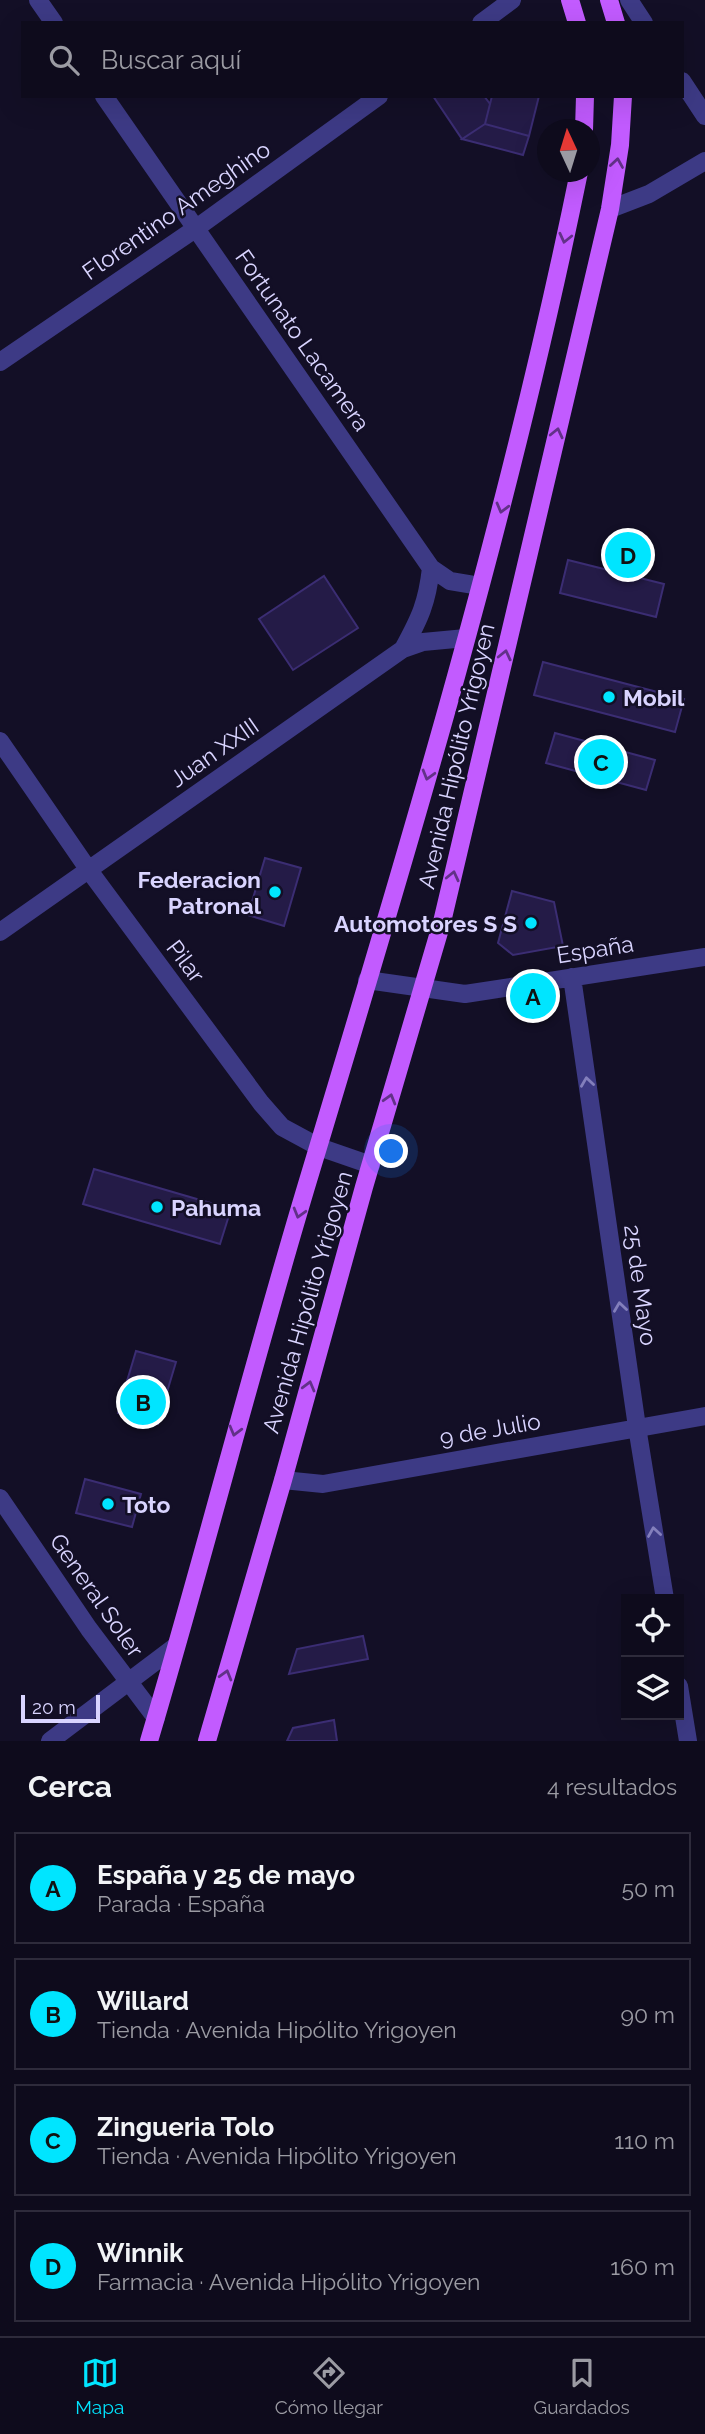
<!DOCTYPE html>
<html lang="es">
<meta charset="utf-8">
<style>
:root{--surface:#0e0b1c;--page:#1c1929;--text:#f1f3f6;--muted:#9b9ba3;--line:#2e2b3b;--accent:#00e5ff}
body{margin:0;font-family:Raleway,sans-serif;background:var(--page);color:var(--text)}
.controls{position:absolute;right:21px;bottom:21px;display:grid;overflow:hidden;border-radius:0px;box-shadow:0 7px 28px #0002}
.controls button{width:63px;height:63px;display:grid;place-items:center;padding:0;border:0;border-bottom:2px solid var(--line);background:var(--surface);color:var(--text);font:35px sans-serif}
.compass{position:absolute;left:537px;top:119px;width:63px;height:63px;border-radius:50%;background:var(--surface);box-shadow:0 7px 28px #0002;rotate:356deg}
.scale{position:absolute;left:21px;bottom:18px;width:79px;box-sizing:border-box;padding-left:7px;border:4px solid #d9d4ff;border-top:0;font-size:19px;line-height:24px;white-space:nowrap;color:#d9d4ff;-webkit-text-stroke:5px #130f26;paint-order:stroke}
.you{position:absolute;left:392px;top:1152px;width:24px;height:24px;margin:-18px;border:5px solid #fff;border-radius:50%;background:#1a73e8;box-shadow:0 0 0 10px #1a73e833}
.badge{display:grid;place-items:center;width:46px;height:46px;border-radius:50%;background:var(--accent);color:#111;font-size:23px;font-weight:700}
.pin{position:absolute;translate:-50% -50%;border:4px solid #fff;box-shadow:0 2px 7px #0006}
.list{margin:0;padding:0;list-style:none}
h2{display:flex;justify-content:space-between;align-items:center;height:91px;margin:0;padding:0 28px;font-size:30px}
h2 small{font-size:23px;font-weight:400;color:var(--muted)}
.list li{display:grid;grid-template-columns:46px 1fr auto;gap:21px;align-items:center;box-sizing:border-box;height:112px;margin:0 14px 14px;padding:0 14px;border:2px solid var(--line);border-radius:0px}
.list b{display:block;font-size:26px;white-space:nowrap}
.list p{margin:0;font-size:23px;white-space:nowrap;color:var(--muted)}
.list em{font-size:23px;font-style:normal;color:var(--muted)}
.icon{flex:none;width:38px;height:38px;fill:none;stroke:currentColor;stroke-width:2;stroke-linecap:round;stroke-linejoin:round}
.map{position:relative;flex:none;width:705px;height:1741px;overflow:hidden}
.search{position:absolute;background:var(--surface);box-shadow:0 7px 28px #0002;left:21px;right:21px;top:21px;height:77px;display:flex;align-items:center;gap:18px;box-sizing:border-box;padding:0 24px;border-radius:0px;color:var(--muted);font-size:26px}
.sheet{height:595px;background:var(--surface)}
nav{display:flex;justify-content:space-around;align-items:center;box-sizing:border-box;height:98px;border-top:2px solid var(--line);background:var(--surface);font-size:19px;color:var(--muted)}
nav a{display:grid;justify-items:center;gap:4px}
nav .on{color:var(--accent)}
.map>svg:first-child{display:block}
.building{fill:#241b47;stroke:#3b2d73;stroke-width:2}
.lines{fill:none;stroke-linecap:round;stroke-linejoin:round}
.minor{stroke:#3d3a85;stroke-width:18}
.major{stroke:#c25bff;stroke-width:18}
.oneway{stroke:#623188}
.oneway2{stroke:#837fbc}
.poi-dot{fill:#00e5ff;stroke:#130f26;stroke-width:2.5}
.labels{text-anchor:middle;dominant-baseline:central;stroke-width:5;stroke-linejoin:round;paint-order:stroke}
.street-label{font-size:23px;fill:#d9d4ff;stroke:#130f26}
.poi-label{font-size:23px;font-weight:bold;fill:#d9d4ff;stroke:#130f26;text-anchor:start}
</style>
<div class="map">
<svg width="705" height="1741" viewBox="0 0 705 1741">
<rect width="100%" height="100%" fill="#130f26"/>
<!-- building -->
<path class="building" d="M433 96H484L490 104 485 124 462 139Z
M492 96H539L529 136 485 124Z
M485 124 529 136 523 155 462 139Z
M622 533 645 540 635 577 611 570Z
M568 560 664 584 656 617 560 593Z
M324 576 358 628 293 670 259 619Z
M543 662 684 699 675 732 534 695Z
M555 733 655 760 646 790 546 763Z
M265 858 301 868 284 926 248 915Z
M512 891 554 902 563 946 513 955 498 943Z
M94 1169 231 1209 220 1244 83 1204Z
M136 1351 176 1362 167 1392 127 1381Z
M127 1381 167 1392 158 1424 118 1413Z
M85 1479 141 1494 132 1527 76 1513Z
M363 1636 368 1659 289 1674 297 1649Z
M334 1720 337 1741H287L293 1728Z"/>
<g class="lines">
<!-- minor -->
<path class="minor" d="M38 0 54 23
M629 0 644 23
M481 23 512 0
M682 81 705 116
M104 96 431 568 450 581 480 586
M610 209 649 194 705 161
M0 362 195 229 379 96
M403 649C420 618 427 603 431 568
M0 741 88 869 261 1103 282 1127 319 1147 371 1165
M0 932 403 649 423 642 466 638
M572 977 637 1427 665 1599
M367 980 465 994 705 957
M283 1480 323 1484 705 1416
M0 1498 89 1629 156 1718
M679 1686 688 1741
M50 1741 176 1646"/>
<!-- major -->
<path class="major" d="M570 0 577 23
M609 0 616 23
M584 130 585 96
M149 1741C205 1553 253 1362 310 1174 410 843 510 511 579 172
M207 1741 283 1480 364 1187 442 922 610 209 620 145 623 96"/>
</g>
<!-- one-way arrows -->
<defs><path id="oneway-chevron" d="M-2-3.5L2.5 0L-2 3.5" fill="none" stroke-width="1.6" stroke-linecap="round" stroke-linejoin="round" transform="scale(1.75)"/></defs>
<g class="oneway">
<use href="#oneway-chevron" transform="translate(617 163) rotate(-81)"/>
<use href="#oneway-chevron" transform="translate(565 238) rotate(103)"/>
<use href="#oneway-chevron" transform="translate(557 433) rotate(-77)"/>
<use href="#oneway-chevron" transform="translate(502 508) rotate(105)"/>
<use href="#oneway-chevron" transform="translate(505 655) rotate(-77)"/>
<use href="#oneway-chevron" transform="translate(428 775) rotate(106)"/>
<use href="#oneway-chevron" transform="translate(453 876) rotate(-77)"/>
<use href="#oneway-chevron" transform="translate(390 1099) rotate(-74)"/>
<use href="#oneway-chevron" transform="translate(299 1213) rotate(106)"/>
<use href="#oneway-chevron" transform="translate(309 1386) rotate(-75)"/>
<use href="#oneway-chevron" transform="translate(235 1431) rotate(105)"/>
<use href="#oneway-chevron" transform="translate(226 1675) rotate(-74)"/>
</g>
<g class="oneway2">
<use href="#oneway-chevron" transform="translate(587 1082) rotate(-98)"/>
<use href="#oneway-chevron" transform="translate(620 1307) rotate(-98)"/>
<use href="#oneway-chevron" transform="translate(654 1532) rotate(-99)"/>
</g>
<!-- markers -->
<g class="poi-dot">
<circle cx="609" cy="697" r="7"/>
<circle cx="275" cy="892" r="7"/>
<circle cx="531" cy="923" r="7"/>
<circle cx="157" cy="1207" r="7"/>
<circle cx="108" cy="1504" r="7"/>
</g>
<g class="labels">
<!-- street labels -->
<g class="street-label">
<text transform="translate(176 210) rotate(-35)">Florentino Ameghino</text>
<text transform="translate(303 340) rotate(55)">Fortunato Lacamera</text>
<text transform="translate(214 752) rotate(-35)">Juan XXIII</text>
<text transform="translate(456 756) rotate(-77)">Avenida Hipólito Yrigoyen</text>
<text transform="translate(595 949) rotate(-9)">España</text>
<text transform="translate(186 961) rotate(53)">Pilar</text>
<text transform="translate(641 1285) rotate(82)">25 de Mayo</text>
<text transform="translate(307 1302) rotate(-74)">Avenida Hipólito Yrigoyen</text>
<text transform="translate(490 1429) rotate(-10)">9 de Julio</text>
<text transform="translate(97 1595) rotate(55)">General Soler</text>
</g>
<!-- poi labels -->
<g class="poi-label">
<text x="623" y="697">Mobil</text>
<text x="261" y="879" text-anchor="end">Federacion<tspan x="261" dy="26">Patronal</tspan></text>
<text x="517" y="923" text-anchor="end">Automotores S S</text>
<text x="171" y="1207">Pahuma</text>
<text x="122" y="1504">Toto</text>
</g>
</g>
</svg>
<div class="controls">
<button><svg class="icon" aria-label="locate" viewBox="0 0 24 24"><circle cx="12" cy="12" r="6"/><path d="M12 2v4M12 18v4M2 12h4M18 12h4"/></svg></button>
<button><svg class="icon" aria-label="layers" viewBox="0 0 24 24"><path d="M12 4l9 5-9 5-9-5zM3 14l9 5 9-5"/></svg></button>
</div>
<svg class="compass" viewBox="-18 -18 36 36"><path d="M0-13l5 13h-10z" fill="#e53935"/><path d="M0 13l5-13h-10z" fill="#9b9ba3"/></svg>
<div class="scale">20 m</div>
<div class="you"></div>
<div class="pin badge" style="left:533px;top:996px">A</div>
<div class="pin badge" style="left:143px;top:1402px">B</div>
<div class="pin badge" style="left:601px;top:762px">C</div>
<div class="pin badge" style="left:628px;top:555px">D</div>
<div class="search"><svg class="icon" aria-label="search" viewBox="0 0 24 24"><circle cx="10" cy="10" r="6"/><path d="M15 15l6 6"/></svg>Buscar aquí</div>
</div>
<section class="sheet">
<h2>Cerca<small>4 resultados</small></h2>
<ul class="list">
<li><span class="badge">A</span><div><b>España y 25 de mayo</b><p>Parada · España</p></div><em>50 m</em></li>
<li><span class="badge">B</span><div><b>Willard</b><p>Tienda · Avenida Hipólito Yrigoyen</p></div><em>90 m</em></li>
<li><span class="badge">C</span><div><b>Zingueria Tolo</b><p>Tienda · Avenida Hipólito Yrigoyen</p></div><em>110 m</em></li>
<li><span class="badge">D</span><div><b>Winnik</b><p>Farmacia · Avenida Hipólito Yrigoyen</p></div><em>160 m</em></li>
</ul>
</section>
<nav>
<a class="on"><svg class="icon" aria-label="map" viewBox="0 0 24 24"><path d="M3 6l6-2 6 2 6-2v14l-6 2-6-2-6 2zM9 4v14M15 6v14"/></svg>Mapa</a>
<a><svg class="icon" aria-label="directions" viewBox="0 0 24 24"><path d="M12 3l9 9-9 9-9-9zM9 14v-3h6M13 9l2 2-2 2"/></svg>Cómo llegar</a>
<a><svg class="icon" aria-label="saved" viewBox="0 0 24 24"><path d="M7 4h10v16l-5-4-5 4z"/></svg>Guardados</a>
</nav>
